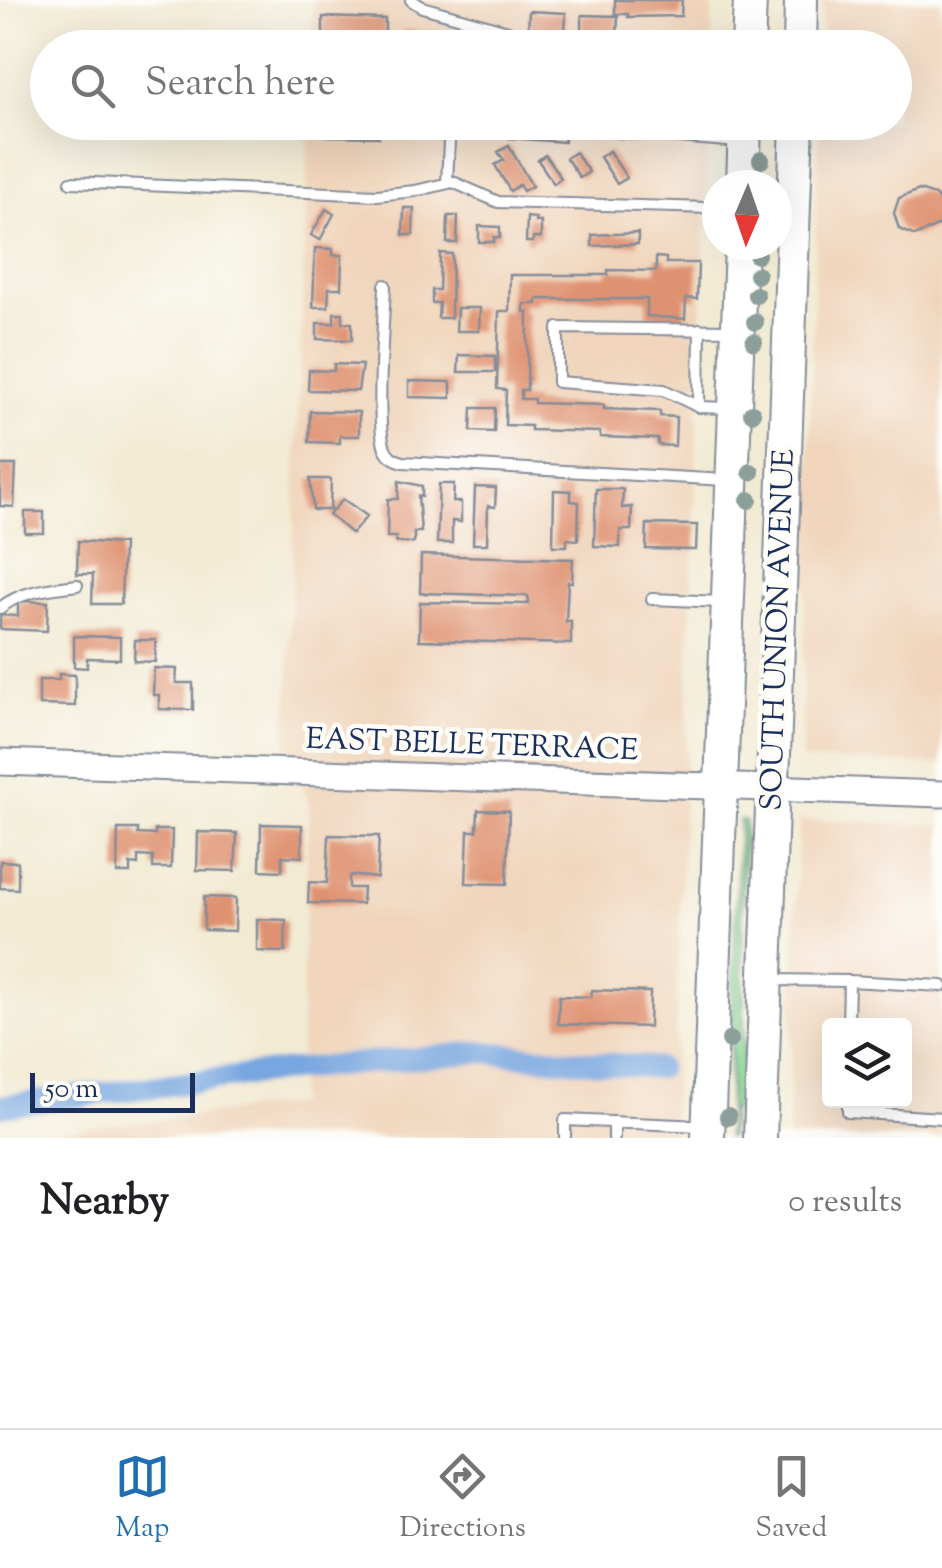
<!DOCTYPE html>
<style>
:root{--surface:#fff;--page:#f2f2f2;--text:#202124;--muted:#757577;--line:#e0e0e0;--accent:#1f6fb2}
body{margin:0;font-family:"Sorts Mill Goudy",serif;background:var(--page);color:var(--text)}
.controls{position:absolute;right:30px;bottom:30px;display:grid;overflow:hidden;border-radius:10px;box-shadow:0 10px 40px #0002}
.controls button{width:90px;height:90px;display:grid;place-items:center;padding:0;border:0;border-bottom:2px solid var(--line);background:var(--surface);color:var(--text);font:50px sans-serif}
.compass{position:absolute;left:702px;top:170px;width:90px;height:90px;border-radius:50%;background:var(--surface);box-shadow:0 10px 40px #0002;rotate:182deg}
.scale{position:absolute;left:30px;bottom:25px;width:165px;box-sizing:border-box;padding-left:10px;border:5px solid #1b2f5e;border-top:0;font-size:28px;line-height:35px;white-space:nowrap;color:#1b2f5e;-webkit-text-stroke:8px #fdfcf7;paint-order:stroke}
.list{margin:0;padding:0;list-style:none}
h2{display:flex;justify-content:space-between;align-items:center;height:130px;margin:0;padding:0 40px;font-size:42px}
h2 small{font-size:32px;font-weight:400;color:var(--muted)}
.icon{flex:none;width:55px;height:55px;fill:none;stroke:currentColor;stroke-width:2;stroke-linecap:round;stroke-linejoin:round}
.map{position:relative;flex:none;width:942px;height:1138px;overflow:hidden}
.search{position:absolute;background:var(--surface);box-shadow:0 10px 40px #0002;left:30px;right:30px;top:30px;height:110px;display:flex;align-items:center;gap:25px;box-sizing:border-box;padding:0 35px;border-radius:55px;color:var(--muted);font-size:38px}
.sheet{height:290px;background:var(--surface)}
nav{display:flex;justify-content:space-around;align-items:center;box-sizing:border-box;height:140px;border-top:2px solid var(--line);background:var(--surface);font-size:28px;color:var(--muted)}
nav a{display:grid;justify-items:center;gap:5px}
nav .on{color:var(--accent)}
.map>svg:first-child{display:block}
.built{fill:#f0d5bc;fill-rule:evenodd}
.green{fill:#87d391;stroke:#518178;stroke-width:2.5}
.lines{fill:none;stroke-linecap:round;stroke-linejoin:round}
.canal{stroke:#77a6e0;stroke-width:22}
.building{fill:#df9271}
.service-casing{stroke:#868d99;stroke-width:14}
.tertiary-casing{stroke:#868d99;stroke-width:29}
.primary-casing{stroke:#868d99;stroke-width:36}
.service{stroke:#fff;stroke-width:10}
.tertiary{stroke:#fff;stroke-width:25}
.primary{stroke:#fff;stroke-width:32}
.tree{fill:#8d9f9b}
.labels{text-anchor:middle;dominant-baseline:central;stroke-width:9;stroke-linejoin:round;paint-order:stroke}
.street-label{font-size:30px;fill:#1b2f5e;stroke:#fdfcf7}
</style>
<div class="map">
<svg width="942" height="1138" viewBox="0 0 942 1138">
<rect width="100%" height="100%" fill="#fdfcf7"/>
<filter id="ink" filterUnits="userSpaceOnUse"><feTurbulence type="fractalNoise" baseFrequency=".01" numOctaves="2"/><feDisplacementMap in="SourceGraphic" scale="20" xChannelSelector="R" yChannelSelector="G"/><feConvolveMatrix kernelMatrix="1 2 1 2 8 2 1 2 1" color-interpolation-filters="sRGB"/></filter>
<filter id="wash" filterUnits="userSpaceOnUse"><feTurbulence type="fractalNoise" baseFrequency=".0048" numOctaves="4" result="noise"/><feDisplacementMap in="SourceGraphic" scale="40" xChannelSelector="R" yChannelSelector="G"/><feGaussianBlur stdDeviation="2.25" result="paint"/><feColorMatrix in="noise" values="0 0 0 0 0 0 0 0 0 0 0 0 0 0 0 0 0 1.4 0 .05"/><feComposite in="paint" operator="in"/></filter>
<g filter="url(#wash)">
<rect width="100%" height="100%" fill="#f2ebd4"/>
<!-- built -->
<path class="built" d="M313 0H713L711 47 312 48Z
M823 0H942V764L801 760 819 123 894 122V48L821 47Z
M309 123H708L672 1138H0L298 1104 309 803 286 742Z
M799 820 942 825V1138H788ZM830 1026H904V1100H830Z"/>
<!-- green -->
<path class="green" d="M740 820 745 821 742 919 745 1137 740 1138V1109H731L729 1138H727Z"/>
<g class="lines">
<!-- canal -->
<path class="canal" d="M0 1106 291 1070 482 1052 658 1068"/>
</g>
<g id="blocks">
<!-- building -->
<path class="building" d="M615 0H682L681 16 628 17V14H615Z
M529 11 566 13 565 36 528 35Z
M582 15 618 16 617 40 582 39Z
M323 17 385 19V45L323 39Z
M455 29 476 30 475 48H454Z
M402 30 442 32 441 42 402 41Z
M328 122H379V137L327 136Z
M510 126 565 129 564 142 509 138Z
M509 146 532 186 523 191 519 185 510 191 495 165 504 160 498 152Z
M609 151 627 178 617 184 600 157Z
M575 152 589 172 580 178 566 158Z
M545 155 561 178 554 184 538 160Z
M919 190 935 195 942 204V224L915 236 899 229 894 213 899 198Z
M404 208H414L413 235H403Z
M326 209 334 214 320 240 311 235Z
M448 216H458L457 243H447Z
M527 217 536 218 535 222H541V238H533V242H526Z
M479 226 500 227V238L494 237V242H479Z
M638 233V244L592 246V235Z
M315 248 333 249V255H342L341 288H329L328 307H313Z
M440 253 452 254 451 318H438L439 303H432V290H439Z
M656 257 666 258V263H698L697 299 686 298 685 319 647 316V299H537V304H524V312H528L527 390H521V399H534V403L604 405V409L660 411V416L676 417 675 446 658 445V439L600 437V432L531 430V426L505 425 506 390 497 389 499 311H509L510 275H608V270L656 271Z
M457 308H480L479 331H456Z
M334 313H343V323H352V340L317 339V323H334Z
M459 355 495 356V372H458Z
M334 364 362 365 358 391 308 390 309 370 334 371Z
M409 381 451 382V398L409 397Z
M472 408H495L494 432 471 431Z
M310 411 359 412V436H340V443L309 442Z
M0 465H16L14 507 0 506Z
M310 479H331L330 510H313Z
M399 481 422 486V497L418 496 421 532H414V543L396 542V537H387L388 499H398Z
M439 484H454L453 502H461V522L452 521V543H437Z
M475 487 496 488 495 507 488 506 487 544H473Z
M596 489H623L622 508 632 507 631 530H620V547L594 546Z
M554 490 571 491V501L579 502 578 540 567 539V546H553Z
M343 499 367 516 352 534 329 515Z
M25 512H44V533H25Z
M647 524 697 525 696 550 646 549Z
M78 541 123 544 121 604H92L93 574H77Z
M421 555 573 559 572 582H568L566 621H571V644L419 640 420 602 528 604V596L420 593Z
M18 601 48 602 47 631 0 629V615L18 616Z
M74 636 120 637V659L87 658V668L74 667Z
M135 640H156L155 662 134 661Z
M154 668 177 669 176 683H193V710L159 709V695H153Z
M59 674 75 675V706L39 705V680H59Z
M478 810 509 811 507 884 466 883 468 831H477Z
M261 824 302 825V857L282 856V871L260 870Z
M118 829H138V834L155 835V830H172L171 868H153V857L138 856V865L130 864V873H117Z
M198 832 237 833 235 871 197 870Z
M329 835 379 836 377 878 351 875 349 878V888H363L362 904 308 903 309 882 327 883Z
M0 861 18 862V889L0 888Z
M204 897 236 898 235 931 204 930Z
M257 919 286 920 285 952 257 951Z
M592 990 650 992 649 1027 558 1024 559 996 591 997Z"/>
</g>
</g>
<g filter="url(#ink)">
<use href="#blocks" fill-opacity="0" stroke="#868d99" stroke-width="2.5"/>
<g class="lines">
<!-- service casing -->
<g class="service-casing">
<path id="service" d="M411 0 422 7 508 31 526 42 591 48
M567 122 606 131 739 142
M71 182 377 195 415 191 453 182 498 202 711 208
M447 182 450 122
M385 285C384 318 375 423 385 448 389 457 394 459 403 462L726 480
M699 407 700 329
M729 408 699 407 664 390 558 382V328L732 330
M652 599 722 602
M0 608C23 590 49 589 77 585
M769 980 849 981 848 1026
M849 981 942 986
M848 1100V1112L942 1118
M565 1138V1120L702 1126
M614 1138V1122"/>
</g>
<!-- tertiary casing -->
<g class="tertiary-casing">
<path id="tertiary" d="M0 762 942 794"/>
</g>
<!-- primary casing -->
<g class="primary-casing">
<path id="primary" d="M748 48 750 0
M800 48 801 0
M743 185 745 122
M708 1138 741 245
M760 1138 797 122"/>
</g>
<!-- service -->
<use href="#service" class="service"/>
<!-- tertiary -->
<use href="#tertiary" class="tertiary"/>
<!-- primary -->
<use href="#primary" class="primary"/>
</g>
<!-- trees -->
<g class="tree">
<circle cx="761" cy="160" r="9"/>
<circle cx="757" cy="255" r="9"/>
<circle cx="757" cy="275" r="9"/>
<circle cx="756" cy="295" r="9"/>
<circle cx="755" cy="322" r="9"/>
<circle cx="754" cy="342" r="9"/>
<circle cx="752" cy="413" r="9"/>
<circle cx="751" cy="472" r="9"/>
<circle cx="749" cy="500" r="9"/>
<circle cx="730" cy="1040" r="9"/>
<circle cx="728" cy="1117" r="9"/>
</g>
</g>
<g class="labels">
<!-- street labels -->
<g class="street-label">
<text transform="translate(779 630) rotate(-88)">SOUTH UNION AVENUE</text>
<text transform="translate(472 746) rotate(2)">EAST BELLE TERRACE</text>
</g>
</g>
</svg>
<div class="controls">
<button><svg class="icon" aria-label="layers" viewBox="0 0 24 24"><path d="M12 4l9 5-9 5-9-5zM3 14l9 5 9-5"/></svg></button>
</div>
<svg class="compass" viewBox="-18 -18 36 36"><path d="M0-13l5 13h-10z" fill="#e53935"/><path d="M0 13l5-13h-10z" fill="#757577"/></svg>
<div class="scale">50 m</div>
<div class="search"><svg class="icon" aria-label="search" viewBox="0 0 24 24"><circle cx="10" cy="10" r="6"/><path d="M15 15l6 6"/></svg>Search here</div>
</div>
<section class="sheet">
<h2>Nearby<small>0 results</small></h2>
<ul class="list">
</ul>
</section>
<nav>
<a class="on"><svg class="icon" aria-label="map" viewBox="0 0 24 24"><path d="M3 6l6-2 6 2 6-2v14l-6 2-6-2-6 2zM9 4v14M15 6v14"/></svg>Map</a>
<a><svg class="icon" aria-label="directions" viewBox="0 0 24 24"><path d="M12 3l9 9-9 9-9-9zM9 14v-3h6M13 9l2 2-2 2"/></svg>Directions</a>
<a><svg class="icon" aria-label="saved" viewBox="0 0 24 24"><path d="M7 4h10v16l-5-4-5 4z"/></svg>Saved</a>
</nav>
